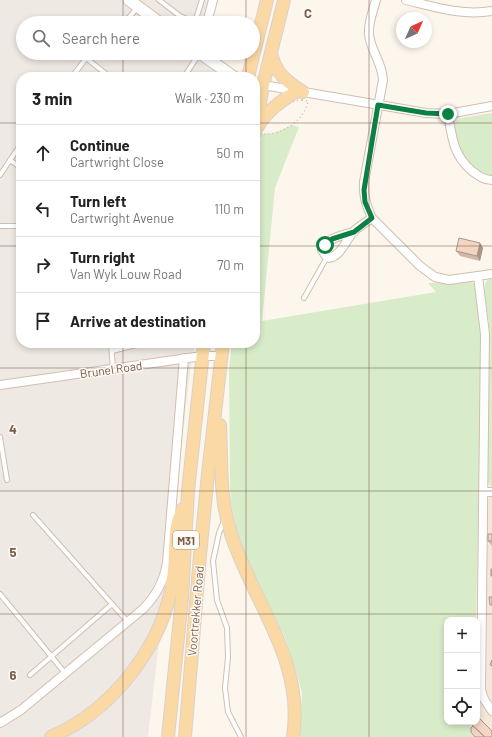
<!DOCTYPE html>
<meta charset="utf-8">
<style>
:root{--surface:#fff;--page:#f6f6f6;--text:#222;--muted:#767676;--line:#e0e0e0}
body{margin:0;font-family:Barlow,sans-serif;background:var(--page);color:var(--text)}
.controls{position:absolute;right:12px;bottom:12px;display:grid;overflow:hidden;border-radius:8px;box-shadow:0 2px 6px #0003}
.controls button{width:36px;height:36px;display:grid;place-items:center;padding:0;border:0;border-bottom:1px solid var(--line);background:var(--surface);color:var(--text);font:20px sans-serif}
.compass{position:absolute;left:396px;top:12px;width:36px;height:36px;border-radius:50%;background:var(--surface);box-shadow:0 2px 6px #0003;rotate:45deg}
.stop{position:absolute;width:12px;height:12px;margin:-9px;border:3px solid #0b8043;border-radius:50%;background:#fff}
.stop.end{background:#0b8043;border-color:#fff;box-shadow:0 1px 4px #0008}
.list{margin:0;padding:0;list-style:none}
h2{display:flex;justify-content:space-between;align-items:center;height:52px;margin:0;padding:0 16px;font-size:17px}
h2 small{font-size:13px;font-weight:400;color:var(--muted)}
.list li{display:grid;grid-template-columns:26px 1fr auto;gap:12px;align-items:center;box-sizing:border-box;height:56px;padding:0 16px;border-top:1px solid var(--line)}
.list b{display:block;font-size:15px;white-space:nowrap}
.list p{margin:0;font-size:13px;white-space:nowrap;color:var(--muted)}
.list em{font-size:13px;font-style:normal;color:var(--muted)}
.icon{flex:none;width:22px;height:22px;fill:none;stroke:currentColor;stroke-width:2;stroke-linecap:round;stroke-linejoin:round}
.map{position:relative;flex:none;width:492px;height:737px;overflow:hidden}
.search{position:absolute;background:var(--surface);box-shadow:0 2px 6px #0003;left:16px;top:16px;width:244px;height:44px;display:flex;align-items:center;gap:10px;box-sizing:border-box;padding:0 14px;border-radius:22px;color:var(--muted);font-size:15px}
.panel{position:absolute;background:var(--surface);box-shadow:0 2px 6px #0003;left:16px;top:72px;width:244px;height:276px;border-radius:16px}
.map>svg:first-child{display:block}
.residential{fill:#f5e8da}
.industrial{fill:#efe9e4}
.green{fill:#d8ecc9}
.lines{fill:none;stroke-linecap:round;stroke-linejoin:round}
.lane-casing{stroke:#d1beb0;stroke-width:6}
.street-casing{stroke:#d1beb0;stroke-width:10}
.secondary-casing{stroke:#d6c0b0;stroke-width:13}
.primary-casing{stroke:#dad1cd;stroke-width:14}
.path{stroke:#d9b8a5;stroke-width:1.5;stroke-dasharray:1 3;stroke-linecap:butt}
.lane{stroke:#fff;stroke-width:4}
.street{stroke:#fff;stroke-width:8}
.secondary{stroke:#fff;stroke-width:11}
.primary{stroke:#fbd9a5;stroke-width:12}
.wall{fill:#d1b7a8}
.shaded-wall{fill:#aa9588}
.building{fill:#f3d5c3;stroke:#aa9588}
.route{stroke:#0b8043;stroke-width:5}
.grid{fill:none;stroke:#7a5c4d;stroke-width:1;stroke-opacity:0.55}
.labels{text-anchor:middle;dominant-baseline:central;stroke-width:3;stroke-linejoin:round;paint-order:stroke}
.shield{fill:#fffaf3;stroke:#a28b7f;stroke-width:1}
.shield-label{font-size:11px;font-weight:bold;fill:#7a5c4d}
.street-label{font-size:12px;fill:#7a5c4d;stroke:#fffaf3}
.grid-label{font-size:13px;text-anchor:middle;font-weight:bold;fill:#7a5c4d;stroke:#fffaf3;stroke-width:3;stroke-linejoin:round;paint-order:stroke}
</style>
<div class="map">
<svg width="492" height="737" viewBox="0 0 492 737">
<rect width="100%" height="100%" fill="#fdf6ec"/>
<!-- residential -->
<path class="residential" d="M492 495V706L488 701 485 691 487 500Z
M480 701 492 715V737H473V722H477V702Z"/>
<!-- industrial -->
<path class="industrial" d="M0 0H210L204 23H23V53H212L226 77H21V343H195L190 371 148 737H0Z"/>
<!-- green -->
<path class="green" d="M492 113V176L481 175 464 158 459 151 454 126 457 121 461 118Z
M292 125 299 127 275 188 262 321 436 292 428 283 471 282 475 284 483 334 476 620H447V722H473V737H300L302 693 296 670 285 638 246 556 236 528 231 503 230 485 229 368 232 343H255V174L261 134 274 133Z
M492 279V487L488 483 487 476 489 322 484 291 486 281Z"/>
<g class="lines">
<!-- lane casing -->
<g class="lane-casing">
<path id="lane" d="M159 0 180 16 177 23
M180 16 191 21 196 19 202 0
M124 23 138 7
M143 23 146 14
M172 53H178
M86 58 110 77
M72 77 90 53
M184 77 199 54
M10 160 21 168
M0 175 21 144
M0 226H21
M304 298 327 257
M111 343 113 369
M112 351 144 343
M0 437 7 480
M33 515 128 622
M224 521 219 533 213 561 217 600 227 628 228 657 225 688 228 712 241 737
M0 594 65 673
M30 675 112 604"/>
</g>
<!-- street casing -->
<g class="street-casing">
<path id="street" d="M376 0C373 11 368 23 369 34 370 50 382 61 383 80L364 182C363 195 366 206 372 218L420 266 435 277 449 280 492 274
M406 0C435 7 462 16 492 11
M207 23 213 0
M263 85 426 113 448 114 492 106
M448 114C452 137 453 155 472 171 479 176 484 180 492 180
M354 232C344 235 325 238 322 250L325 255 329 258C341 256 346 240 353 232 358 227 366 222 372 218
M478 276 485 334 481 690 484 699 492 711
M0 385 202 356H222
M483 492H492
M0 723 21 710 143 609C156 596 164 581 167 563L184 358"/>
</g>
<!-- secondary casing -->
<g class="secondary-casing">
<path id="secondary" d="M129 0 160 23
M200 53 234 77"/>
</g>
<!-- primary casing -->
<g class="primary-casing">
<path id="primary" d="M271 53C276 74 286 81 303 92
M248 77 267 0
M258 126C268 110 281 101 297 91
M255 133 263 85 284 0
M220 425C222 462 219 498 231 534 253 603 305 660 293 737
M51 737C113 710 164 645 173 578 176 561 174 543 177 526 178 520 181 514 183 509
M168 737 182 598 188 491 204 343
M185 737 200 555 208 474 223 343"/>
</g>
<!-- path -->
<path class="path" d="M302 100 308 101C304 121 282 136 261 134 268 114 281 102 302 100Z"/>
<!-- lane -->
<use href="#lane" class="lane"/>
<!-- street -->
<use href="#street" class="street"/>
<!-- secondary -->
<use href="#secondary" class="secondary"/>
<!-- primary -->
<use href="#primary" class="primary"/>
</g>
<!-- wall -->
<path class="wall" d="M480 243 483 248 480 261 460 256 456 251Z
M492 534V546L488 541Z"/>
<!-- shaded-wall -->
<path class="shaded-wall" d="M480 243 483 248 480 261 477 256Z"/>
<!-- building -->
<path class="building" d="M459 238 480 243 477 256 456 251Z
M488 534H492V541H488Z
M491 569H492V576H491Z
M489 597H492V605H490Z
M492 660V666L490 665Z
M479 718 492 731V737H485L472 725 475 722H477V720Z
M473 726 485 737H475L471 732V728Z"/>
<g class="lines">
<!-- route -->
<path class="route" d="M325 245 332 239 354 232 372 218 365 202 364 190 378 105 426 113 448 114"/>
</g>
<!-- grid -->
<path class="grid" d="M123 0V23M246 0V23M369 0V737M123 53V77M246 53V77M0 123H21M255 123H492M0 246H21M255 246H492M123 343V737M246 343V737M0 368H492M0 491H492M0 614H492"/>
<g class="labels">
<!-- shield labels -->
<rect class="shield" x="173" y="531" width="26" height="18" rx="3"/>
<g class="shield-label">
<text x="186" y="540">M31</text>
</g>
<!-- street labels -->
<g class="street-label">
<text transform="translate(111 369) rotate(-8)">Brunel Road</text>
<text transform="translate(195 611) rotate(-85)">Voortrekker Road</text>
</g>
</g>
<g class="grid-label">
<text x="308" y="18">C</text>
<text x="13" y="434">4</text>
<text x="13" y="557">5</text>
<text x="13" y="680">6</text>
</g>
</svg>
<div class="controls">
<button>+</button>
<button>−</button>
<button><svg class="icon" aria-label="locate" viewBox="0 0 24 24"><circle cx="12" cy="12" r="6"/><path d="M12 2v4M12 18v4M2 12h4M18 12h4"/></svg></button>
</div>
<svg class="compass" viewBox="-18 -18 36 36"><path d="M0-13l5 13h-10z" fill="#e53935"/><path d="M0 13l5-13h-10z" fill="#767676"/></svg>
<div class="stop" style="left:325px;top:245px"></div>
<div class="stop end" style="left:448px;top:114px"></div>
<div class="search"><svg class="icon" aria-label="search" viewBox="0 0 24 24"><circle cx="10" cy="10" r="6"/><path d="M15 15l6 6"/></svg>Search here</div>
<section class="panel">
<h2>3 min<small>Walk · 230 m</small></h2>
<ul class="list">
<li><svg class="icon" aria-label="ahead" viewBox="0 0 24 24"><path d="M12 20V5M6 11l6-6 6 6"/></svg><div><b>Continue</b><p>Cartwright Close</p></div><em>50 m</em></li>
<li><svg class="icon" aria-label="left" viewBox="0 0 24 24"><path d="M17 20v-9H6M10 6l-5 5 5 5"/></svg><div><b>Turn left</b><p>Cartwright Avenue</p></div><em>110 m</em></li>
<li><svg class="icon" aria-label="right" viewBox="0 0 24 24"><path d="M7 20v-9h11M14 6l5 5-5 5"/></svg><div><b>Turn right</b><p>Van Wyk Louw Road</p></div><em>70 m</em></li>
<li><svg class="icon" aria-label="arrive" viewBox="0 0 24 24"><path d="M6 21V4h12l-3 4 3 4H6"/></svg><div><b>Arrive at destination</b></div></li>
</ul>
</section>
</div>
